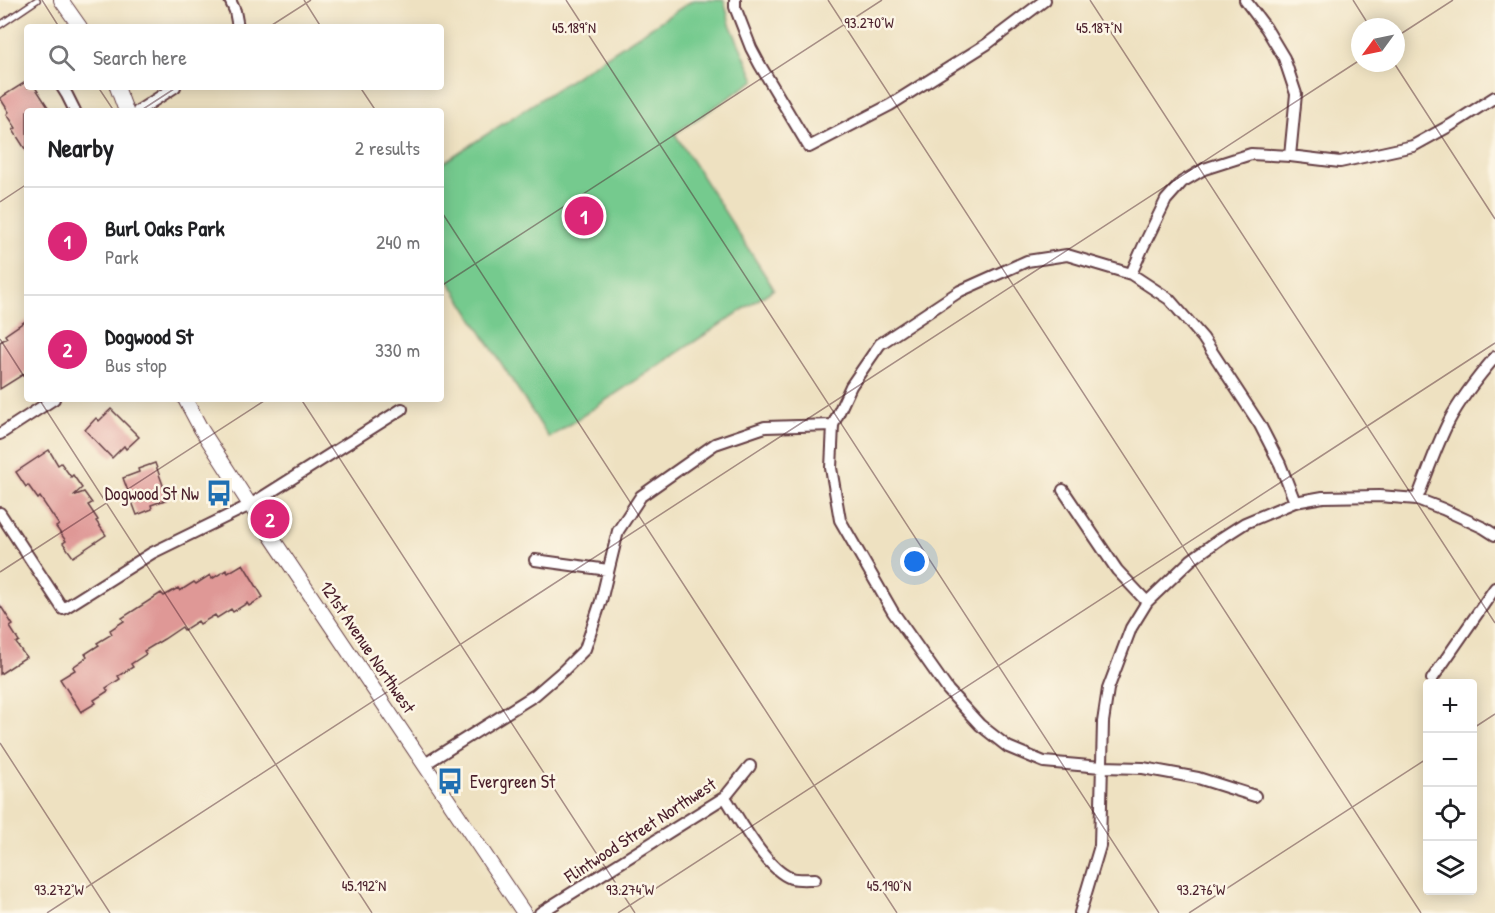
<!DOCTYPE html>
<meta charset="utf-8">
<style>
:root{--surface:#fff;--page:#f6f6f6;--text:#202124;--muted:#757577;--line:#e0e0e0;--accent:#db2777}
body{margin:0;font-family:"Patrick Hand",sans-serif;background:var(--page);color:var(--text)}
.controls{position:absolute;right:18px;bottom:18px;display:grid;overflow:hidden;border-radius:6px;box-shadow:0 3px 15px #0003}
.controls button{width:54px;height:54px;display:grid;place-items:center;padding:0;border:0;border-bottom:2px solid var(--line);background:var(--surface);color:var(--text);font:30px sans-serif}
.compass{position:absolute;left:1351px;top:18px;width:54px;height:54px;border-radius:50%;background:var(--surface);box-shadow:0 3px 15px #0003;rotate:237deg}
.you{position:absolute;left:915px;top:562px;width:21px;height:21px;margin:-15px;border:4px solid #fff;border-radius:50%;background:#1a73e8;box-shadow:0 0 0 9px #1a73e833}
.badge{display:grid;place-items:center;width:39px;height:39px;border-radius:50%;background:var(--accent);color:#fff;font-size:20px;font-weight:700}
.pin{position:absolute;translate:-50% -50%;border:3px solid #fff;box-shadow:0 2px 6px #0006}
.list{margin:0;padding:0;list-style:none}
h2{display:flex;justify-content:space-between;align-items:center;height:78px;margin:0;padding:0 24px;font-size:26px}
h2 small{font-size:20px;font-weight:400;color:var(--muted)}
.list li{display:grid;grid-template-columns:39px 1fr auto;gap:18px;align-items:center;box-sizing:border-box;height:108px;padding:0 24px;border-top:2px solid var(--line)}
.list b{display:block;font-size:22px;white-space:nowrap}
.list p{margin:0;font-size:20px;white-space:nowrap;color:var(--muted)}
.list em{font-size:20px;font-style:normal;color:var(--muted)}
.icon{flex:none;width:33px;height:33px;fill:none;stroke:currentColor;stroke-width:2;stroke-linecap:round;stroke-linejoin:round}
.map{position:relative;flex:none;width:1495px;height:913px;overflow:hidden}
.search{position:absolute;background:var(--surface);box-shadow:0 3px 15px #0003;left:24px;top:24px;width:420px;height:66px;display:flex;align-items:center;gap:15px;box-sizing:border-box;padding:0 21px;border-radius:6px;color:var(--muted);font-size:22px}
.panel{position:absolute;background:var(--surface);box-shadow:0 3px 15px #0003;left:24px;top:108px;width:420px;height:294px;border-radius:6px}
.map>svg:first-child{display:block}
.green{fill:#75ca8e;stroke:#60745c;stroke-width:1.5}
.building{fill:#df9896}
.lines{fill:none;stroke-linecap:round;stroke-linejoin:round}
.service-casing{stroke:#633c42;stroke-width:8}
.minor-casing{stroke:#633c42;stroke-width:14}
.tertiary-casing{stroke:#633c42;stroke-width:16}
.service{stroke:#fff;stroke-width:5}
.minor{stroke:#fff;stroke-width:10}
.tertiary{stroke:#fff;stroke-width:14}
.ticks{fill:none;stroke:#4a1f2b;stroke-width:1.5;stroke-opacity:0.45}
.labels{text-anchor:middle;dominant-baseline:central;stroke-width:5;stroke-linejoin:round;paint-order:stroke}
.poi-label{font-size:18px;fill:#4a1f2b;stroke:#fcf5e5;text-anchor:end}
.street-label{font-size:18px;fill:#4a1f2b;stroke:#fcf5e5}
.ticks-label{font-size:15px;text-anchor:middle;fill:#4a1f2b;stroke:#fcf5e5;stroke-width:5;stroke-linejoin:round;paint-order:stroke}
</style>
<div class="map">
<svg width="1495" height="913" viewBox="0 0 1495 913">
<rect width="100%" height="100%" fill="#fcf5e5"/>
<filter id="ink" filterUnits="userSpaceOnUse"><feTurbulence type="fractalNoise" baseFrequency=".0167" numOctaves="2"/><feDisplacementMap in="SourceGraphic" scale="12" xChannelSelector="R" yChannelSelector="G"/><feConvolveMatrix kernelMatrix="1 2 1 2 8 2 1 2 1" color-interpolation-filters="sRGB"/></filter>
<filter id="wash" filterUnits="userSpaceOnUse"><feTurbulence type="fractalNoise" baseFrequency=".008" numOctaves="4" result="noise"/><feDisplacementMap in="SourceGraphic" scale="24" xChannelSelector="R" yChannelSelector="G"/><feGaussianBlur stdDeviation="1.35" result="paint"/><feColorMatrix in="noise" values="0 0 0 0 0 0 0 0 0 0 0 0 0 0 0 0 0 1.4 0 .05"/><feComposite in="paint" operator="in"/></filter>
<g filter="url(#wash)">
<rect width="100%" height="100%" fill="#eee1c1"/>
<!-- green -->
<path class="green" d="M693 0H724L730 24 755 80 675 134 774 289 549 438 441 269V164Z"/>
<g id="blocks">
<!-- building -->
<path class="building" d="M27 81V87H35L48 107 42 111H27V152L13 130 16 128 7 114 9 112 0 98Z
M27 320V372L0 389V342L7 338 5 335Z
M111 409 139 437 126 449 124 446 112 458 85 430 96 418 99 421Z
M49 450 58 465 61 463 71 477 73 475 82 488 73 496 84 492 92 503 88 505 98 520 96 521 106 535 73 557 63 543 66 541 56 527 59 525 40 497 38 499 28 485 26 487 16 472Z
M155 463 168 499 151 505 152 509 137 515 123 478 139 472 138 469Z
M243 564 263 597 249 606 247 603 233 612 231 609 217 618 215 615 200 624 198 621 184 630 182 627 164 639 144 651 146 654 131 664 133 667 118 676 120 679 106 688 108 691 94 700 96 703 81 712 60 679 75 670 73 667 87 657 85 654 99 645 97 643 112 634 110 630 124 621 122 618 161 593 164 596 178 588 180 591 194 582 196 584 210 575 212 579 226 570 228 573Z
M0 605 13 625 10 627 19 641 16 643 26 657 0 674Z"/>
</g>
</g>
<g filter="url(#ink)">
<use href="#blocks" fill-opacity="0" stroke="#633c42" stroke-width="1.5"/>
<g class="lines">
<!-- service casing -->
<g class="service-casing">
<path id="service" d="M0 25 37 0"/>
</g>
<!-- minor casing -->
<g class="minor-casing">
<path id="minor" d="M230 0 235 11 238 27
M735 0V7L751 48 760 65 809 147 890 105 987 44 1045 0
M1245 0 1266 28 1284 58 1296 94 1290 156
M62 87 67 95 75 111
M138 111 175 87
M1131 274 1143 247 1166 200 1182 182 1204 169 1251 154 1290 156 1340 162 1413 146 1451 125 1495 97
M0 434 54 399
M1063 490 1117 570 1147 602
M1417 499C1427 474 1437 444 1449 421 1461 398 1478 377 1495 357
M0 513 63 609 152 553 250 505 402 409
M535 560 608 570
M1432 679 1495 588
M425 764 535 695 564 670 585 649 601 601 618 531 641 496 715 444 765 427 833 425
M1255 796 1198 778 1143 768 1101 767 1044 762 1008 747 980 725 948 690 893 612 840 520 831 468 833 425 851 386 880 344 960 291 1027 261 1067 255 1131 274 1169 299 1203 338 1260 425 1280 464 1295 502
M725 797C739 819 767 870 791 878 798 880 807 879 815 879
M540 913 725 797 750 766
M1080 913 1100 846 1103 722 1108 689 1131 628 1147 602 1191 560 1220 539 1245 523 1295 502 1323 497 1379 496 1417 499 1443 509 1484 528 1495 535"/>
</g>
<!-- tertiary casing -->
<g class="tertiary-casing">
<path id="tertiary" d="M61 0 80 27
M117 87 126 111
M185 399 201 429 250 505 524 913"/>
</g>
<!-- service -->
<use href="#service" class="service"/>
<!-- minor -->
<use href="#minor" class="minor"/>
<!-- tertiary -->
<use href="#tertiary" class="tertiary"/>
</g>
</g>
<!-- ticks -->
<path class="ticks" d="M42 0 59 27M304 0 321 27M566 0 1159 913M828 0 1421 913M1090 0 1495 623M1353 0 1370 27M269 27 311 0M1396 37 1453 0M1394 63 1495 219M98 87 114 111M360 87 376 111M140 111 177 87M0 202 27 184M441 211 897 913M441 286 882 0M0 339 27 381M39 399 372 913M301 399 635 913M0 572 267 399M1472 729 1495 714M0 743 110 913M47 913 1360 60M618 913 1495 343M1189 913 1428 758"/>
<!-- icons -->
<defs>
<g id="bus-bare" transform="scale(2.07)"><path d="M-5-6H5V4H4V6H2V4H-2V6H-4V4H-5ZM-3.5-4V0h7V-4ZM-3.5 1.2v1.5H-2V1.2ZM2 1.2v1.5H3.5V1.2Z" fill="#1f6fb2" stroke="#fcf5e5" stroke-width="2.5" paint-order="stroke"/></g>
</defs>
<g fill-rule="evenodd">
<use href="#bus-bare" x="219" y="493"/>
<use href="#bus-bare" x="450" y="781"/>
</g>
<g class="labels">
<!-- poi labels -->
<g class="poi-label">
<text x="199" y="493">Dogwood St Nw</text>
<text x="470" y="781" text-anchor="start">Evergreen St</text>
</g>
<!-- street labels -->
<g class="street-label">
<text transform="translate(368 647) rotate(56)">121st Avenue Northwest</text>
<text transform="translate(640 830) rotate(-33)">Flintwood Street Northwest</text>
</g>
</g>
<g class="ticks-label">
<text x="869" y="28">93.270°W</text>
<text x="574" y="33">45.189°N</text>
<text x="1099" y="33">45.187°N</text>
<text x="364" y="891">45.192°N</text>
<text x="889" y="891">45.190°N</text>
<text x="59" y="895">93.272°W</text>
<text x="630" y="895">93.274°W</text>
<text x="1201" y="895">93.276°W</text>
</g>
</svg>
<div class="controls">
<button>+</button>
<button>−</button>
<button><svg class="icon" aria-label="locate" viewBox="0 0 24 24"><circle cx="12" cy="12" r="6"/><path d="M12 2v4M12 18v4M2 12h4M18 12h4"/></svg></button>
<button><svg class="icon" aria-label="layers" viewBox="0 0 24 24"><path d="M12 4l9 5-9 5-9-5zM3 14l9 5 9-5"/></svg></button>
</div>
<svg class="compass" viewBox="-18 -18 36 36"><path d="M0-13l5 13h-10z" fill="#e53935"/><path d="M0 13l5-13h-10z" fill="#757577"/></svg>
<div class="you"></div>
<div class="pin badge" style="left:584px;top:216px">1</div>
<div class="pin badge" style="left:270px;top:519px">2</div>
<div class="search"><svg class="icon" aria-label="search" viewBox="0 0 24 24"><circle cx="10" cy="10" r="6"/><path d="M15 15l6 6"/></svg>Search here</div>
<section class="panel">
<h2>Nearby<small>2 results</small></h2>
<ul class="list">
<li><span class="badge">1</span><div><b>Burl Oaks Park</b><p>Park</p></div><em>240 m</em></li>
<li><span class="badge">2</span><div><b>Dogwood St</b><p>Bus stop</p></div><em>330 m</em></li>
</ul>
</section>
</div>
